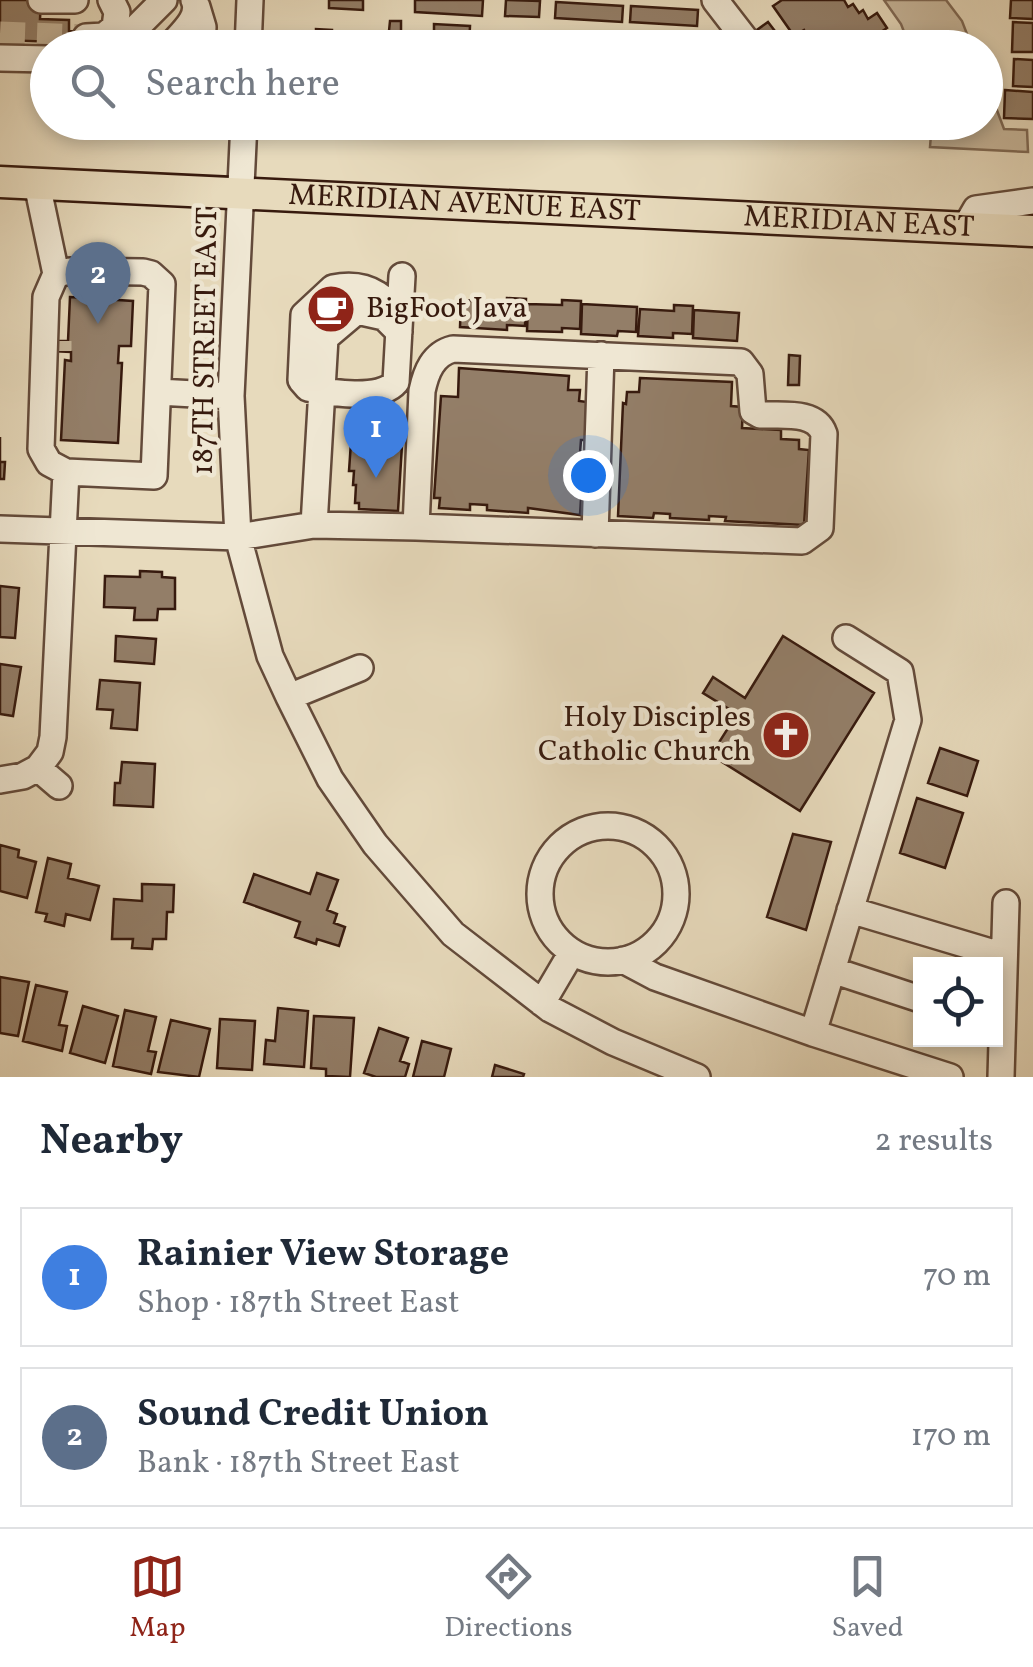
<!DOCTYPE html>
<meta charset="utf-8">
<style>
:root{--surface:#fff;--page:#f6f6f7;--text:#1f2937;--muted:#747a83;--line:#e0e1e3;--accent:#8f2418}
body{margin:0;font-family:Vollkorn,serif;background:var(--page);color:var(--text)}
.controls{position:absolute;right:30px;bottom:30px;display:grid;overflow:hidden;border-radius:0px;box-shadow:0 5px 15px #0003}
.controls button{width:90px;height:90px;display:grid;place-items:center;padding:0;border:0;border-bottom:2px solid var(--line);background:var(--surface);color:var(--text);font:50px sans-serif}
.you{position:absolute;left:588px;top:475px;width:35px;height:35px;margin:-25px;border:8px solid #fff;border-radius:50%;background:#1a73e8;box-shadow:0 0 0 15px #1a73e833}
.badge{display:grid;place-items:center;width:65px;height:65px;border-radius:50%;background:var(--accent);color:#fff;font-size:32px;font-weight:700}
.pin{position:absolute;translate:-50% -82px;filter:drop-shadow(0 2px 5px #0008)}
.pin::after{content:'';position:absolute;top:52px;width:35px;height:30px;background:inherit;clip-path:polygon(0 0,100% 0,50% 100%)}
.list{margin:0;padding:0;list-style:none}
h2{display:flex;justify-content:space-between;align-items:center;height:130px;margin:0;padding:0 40px;font-size:42px}
h2 small{font-size:32px;font-weight:400;color:var(--muted)}
.list li{display:grid;grid-template-columns:65px 1fr auto;gap:30px;align-items:center;box-sizing:border-box;height:140px;margin:0 20px 20px;padding:0 20px;border:2px solid var(--line);border-radius:0px}
.list b{display:block;font-size:38px;white-space:nowrap}
.list p{margin:0;font-size:32px;white-space:nowrap;color:var(--muted)}
.list em{font-size:32px;font-style:normal;color:var(--muted)}
.icon{flex:none;width:55px;height:55px;fill:none;stroke:currentColor;stroke-width:2;stroke-linecap:round;stroke-linejoin:round}
.map{position:relative;flex:none;width:1033px;height:1077px;overflow:hidden}
.search{position:absolute;background:var(--surface);box-shadow:0 5px 15px #0003;left:30px;right:30px;top:30px;height:110px;display:flex;align-items:center;gap:25px;box-sizing:border-box;padding:0 35px;border-radius:55px;color:var(--muted);font-size:38px}
.sheet{height:450px;background:var(--surface)}
nav{display:flex;justify-content:space-around;align-items:center;box-sizing:border-box;height:140px;border-top:2px solid var(--line);background:var(--surface);font-size:28px;color:var(--muted)}
nav a{display:grid;justify-items:center;gap:5px}
nav .on{color:var(--accent)}
.map>svg:first-child{display:block}
.green{fill:#c9b99e;stroke:#806a56;stroke-width:2.5}
.building{fill:#937e68;stroke:#371a0e;stroke-width:2.5}
.lines{fill:none;stroke-linecap:round;stroke-linejoin:round}
.minor-tunnel{stroke:#c4b499;stroke-width:25;stroke-dasharray:25 12;stroke-linecap:butt}
.minor-casing{stroke:#634a3a;stroke-width:30}
.major-casing{stroke:#371a0e;stroke-width:35}
.minor{stroke:#efe7d3;stroke-width:25}
.major{stroke:#e7dabc;stroke-width:30}
.labels{text-anchor:middle;dominant-baseline:central;stroke-width:9;stroke-linejoin:round;paint-order:stroke}
.street-label{font-size:30px;fill:#371a0e;stroke:#efe7d3}
.poi-label{font-size:30px;fill:#371a0e;stroke:#efe7d3;text-anchor:start}
</style>
<div class="map">
<svg width="1033" height="1077" viewBox="0 0 1033 1077">
<rect width="100%" height="100%" fill="#e7dabc"/>
<filter id="stains"><feTurbulence type="fractalNoise" baseFrequency=".002" numOctaves="4"/><feColorMatrix values="0 0 0 0 .2 0 0 0 0 .09 0 0 0 0 .02 0 0 0 .5 -.17"/></filter>
<radialGradient id="worn" r=".72"><stop offset=".6" stop-color="#630" stop-opacity="0"/><stop offset="1" stop-color="#630" stop-opacity=".3"/></radialGradient>
<!-- green -->
<path class="green" d="M884 0H946L962 21 972 47H910L901 24Z
M986 81 1004 129 1027 130 1028 152 930 147 932 123 986 122Z"/>
<!-- building -->
<path class="building" d="M0 0H41L40 19 69 20V31L86 32V43L0 40Z
M329 0H363V10L329 8Z
M415 0H483L482 16 415 12Z
M506 0 540 1 539 17 505 16Z
M782 0H844L848 7 853 4 859 13 863 10 868 19 877 13 887 28 878 34 884 42 881 45 883 48H814L804 30 794 36 773 6Z
M1011 0H1033V19L1010 18Z
M556 2 623 6 622 22 555 18Z
M631 6 698 10 697 26 630 22Z
M390 21H401V31L425 37H434V24L470 26 469 48H311L316 44V29L332 30V33L342 34V37L367 38V34L389 31Z
M768 22 788 48H766L754 32Z
M1013 22 1033 23V52H1012Z
M589 32 608 33V43L629 48H568V45H578L579 41 589 42Z
M527 35 559 37V48H526Z
M729 35 738 48H717L715 45Z
M658 41H676V48H648L657 47Z
M1014 59 1033 60V87L1013 86Z
M1005 90 1033 92V119L1004 118Z
M338 290 351 304 325 329 312 314Z
M70 297 133 301 131 346H119L118 363H122L118 443 61 440 65 360 71 361V352L52 351V341H68Z
M507 298 526 299 525 326 507 325V330L460 327 461 300 507 302Z
M562 300 581 301 580 329 562 328V332L527 331 528 304 562 305Z
M582 304 637 307 636 332 618 331 617 336 581 334Z
M674 305 693 306 692 334 673 333V338L638 336 640 309 674 311Z
M694 310 739 313 737 341 693 338Z
M789 355 800 356 799 385H788Z
M459 368 569 376 568 390H580L579 401 587 402 585 440H581L579 466H583L580 515 528 508V513L487 510V505L470 504V510L439 508 440 498H434L441 396 458 397Z
M640 378 732 382 731 406 743 407 742 428 781 430V439L799 440V449L809 450 804 525 725 521 726 517 709 516V520L670 518V514L654 513 653 518 618 516 623 403 626 404 627 392H639Z
M0 437V462H5L4 479H0Z
M351 442 402 445 398 511 359 509V503H355L356 485H353L354 471H349Z
M140 571 162 572V577L175 578V609H158L157 620H134L135 608 104 607 105 576 140 577Z
M0 586 19 588 15 638 0 637Z
M116 636 156 639 154 664 115 661Z
M783 636 874 693 800 811 711 755 737 714 703 693 713 677 745 698Z
M0 664 21 667 13 716 0 714Z
M100 680 140 683 137 730 111 728 113 710 97 709Z
M940 748 978 761 967 796 928 783Z
M122 762 155 764 153 807 114 805 115 783H120Z
M917 798 963 813 945 868 900 853Z
M793 834 831 842 806 930 767 917Z
M0 845 19 850 18 857 36 862 27 898 0 891Z
M48 858 71 864 68 878 99 886 90 920 66 914 64 926 45 921 47 914 36 912Z
M317 873 338 880 327 910 337 914 334 923 345 927 339 946 317 939 316 944 295 937 300 922 244 902 254 874 310 894Z
M142 884 174 885 173 912H167L166 939H153L152 949 132 948 133 939H112L114 899 142 901Z
M0 977 29 982 18 1036 0 1033Z
M36 985 67 992 59 1025 67 1026 62 1051 23 1041Z
M83 1006 118 1016 105 1063 70 1053Z
M278 1008 308 1011 304 1067 264 1064 266 1040 275 1041Z
M125 1010 156 1017 148 1051 156 1052 151 1074 113 1066Z
M314 1016 354 1018 350 1077 326 1076V1069L311 1068Z
M220 1019 255 1021 252 1070 217 1068Z
M171 1020 210 1029 199 1077 158 1072Z
M379 1028 408 1038 400 1061 409 1064 405 1077H376L364 1073Z
M422 1041 451 1049 444 1077H413Z
M495 1065 524 1074 523 1077H492Z"/>
<g class="lines">
<!-- minor-tunnel -->
<path class="minor-tunnel" d="M0 34 86 37
M59 351V341"/>
<!-- minor casing -->
<g class="minor-casing">
<path id="minor" d="M41 0H75
M715 0 752 48
M197 7 203 27 202 48
M86 37 104 36 115 27 117 12 111 0
M173 43C184 31 201 16 194 0
M116 48 164 0
M248 48 250 0
M0 58 48 59
M244 122 231 396 238 537 270 656 289 697 330 779 375 844 453 934 550 1009 613 1042 697 1077
M37 184 56 274
M965 228 976 209 1033 201
M70 271 143 272 151 274 162 284 154 476 66 472 49 463 41 449 46 297 56 274Z
M399 332C395 297 367 281 333 288L304 315 301 380 308 388C331 393 380 401 396 382L402 276
M158 392 231 396
M314 525 325 338 357 311 384 317 399 332
M0 529 238 537 314 525 416 527 422 391C426 372 433 354 453 349L741 362 750 374 753 411 760 415C781 416 816 410 824 434L820 528 802 541 416 527
M595 534 601 355
M289 697 360 668
M0 780 23 776 38 768
M59 786 38 768 50 752 53 737 66 472
M540 894a68 68 0 1 1 136 0a68 68 0 1 1-136 0Z
M850 910 1004 956
M623 960 655 977 813 1033 908 720 900 672 846 638
M832 970 920 999
M542 1003 572 952
M813 1033 950 1077
M1001 1077 1006 903"/>
</g>
<!-- major casing -->
<g class="major-casing">
<g id="major">
<path id="s1" d="M0 182 1033 231"/>
</g>
</g>
<!-- minor -->
<use href="#minor" class="minor"/>
<!-- major -->
<use href="#major" class="major"/>
</g>
<!-- icons -->
<defs>
<g id="cafe-disc" transform="scale(2.5)"><circle r="9.5" fill="#8f2418" stroke="#efe7d3"/><path d="M-5.5-4.5H6V0H3Q3 3.5 0 3.5H-2.5Q-5.5 3.5-5.5 0ZM3-3.2v2h1.7v-2ZM-6 4.5H4V6H-6Z" fill="#fff"/></g>
<g id="church-disc" transform="scale(2.5)"><circle r="9.5" fill="#8f2418" stroke="#efe7d3"/><path d="M-1.2-6h2.4v3.5h3.3v2.4h-3.3V6h-2.4V-.1h-3.3v-2.4h3.3Z" fill="#fff"/></g>
</defs>
<g fill-rule="evenodd">
<use href="#cafe-disc" x="331" y="309"/>
<use href="#church-disc" x="786" y="735"/>
</g>
<g class="labels">
<!-- street labels -->
<g class="street-label">
<text stroke="none"><textPath href="#s1" startOffset="465">MERIDIAN AVENUE EAST</textPath></text>
<text stroke="none"><textPath href="#s1" startOffset="860">MERIDIAN EAST</textPath></text>
<text transform="translate(206 341) rotate(-89)">187TH STREET EAST</text>
</g>
<!-- poi labels -->
<g class="poi-label">
<text x="366" y="309">BigFoot Java</text>
<text x="751" y="718" text-anchor="end">Holy Disciples<tspan x="751" dy="34">Catholic Church</tspan></text>
</g>
</g>
<rect width="100%" height="100%" filter="url(#stains)"/>
<rect width="100%" height="100%" fill="url(#worn)"/>
</svg>
<div class="controls">
<button><svg class="icon" aria-label="locate" viewBox="0 0 24 24"><circle cx="12" cy="12" r="6"/><path d="M12 2v4M12 18v4M2 12h4M18 12h4"/></svg></button>
</div>
<div class="you"></div>
<div class="pin badge" style="left:376px;top:478px;background:#3f7fe0">1</div>
<div class="pin badge" style="left:98px;top:324px;background:#5c6f8a">2</div>
<div class="search"><svg class="icon" aria-label="search" viewBox="0 0 24 24"><circle cx="10" cy="10" r="6"/><path d="M15 15l6 6"/></svg>Search here</div>
</div>
<section class="sheet">
<h2>Nearby<small>2 results</small></h2>
<ul class="list">
<li><span class="badge" style="background:#3f7fe0">1</span><div><b>Rainier View Storage</b><p>Shop · 187th Street East</p></div><em>70 m</em></li>
<li><span class="badge" style="background:#5c6f8a">2</span><div><b>Sound Credit Union</b><p>Bank · 187th Street East</p></div><em>170 m</em></li>
</ul>
</section>
<nav>
<a class="on"><svg class="icon" aria-label="map" viewBox="0 0 24 24"><path d="M3 6l6-2 6 2 6-2v14l-6 2-6-2-6 2zM9 4v14M15 6v14"/></svg>Map</a>
<a><svg class="icon" aria-label="directions" viewBox="0 0 24 24"><path d="M12 3l9 9-9 9-9-9zM9 14v-3h6M13 9l2 2-2 2"/></svg>Directions</a>
<a><svg class="icon" aria-label="saved" viewBox="0 0 24 24"><path d="M7 4h10v16l-5-4-5 4z"/></svg>Saved</a>
</nav>
